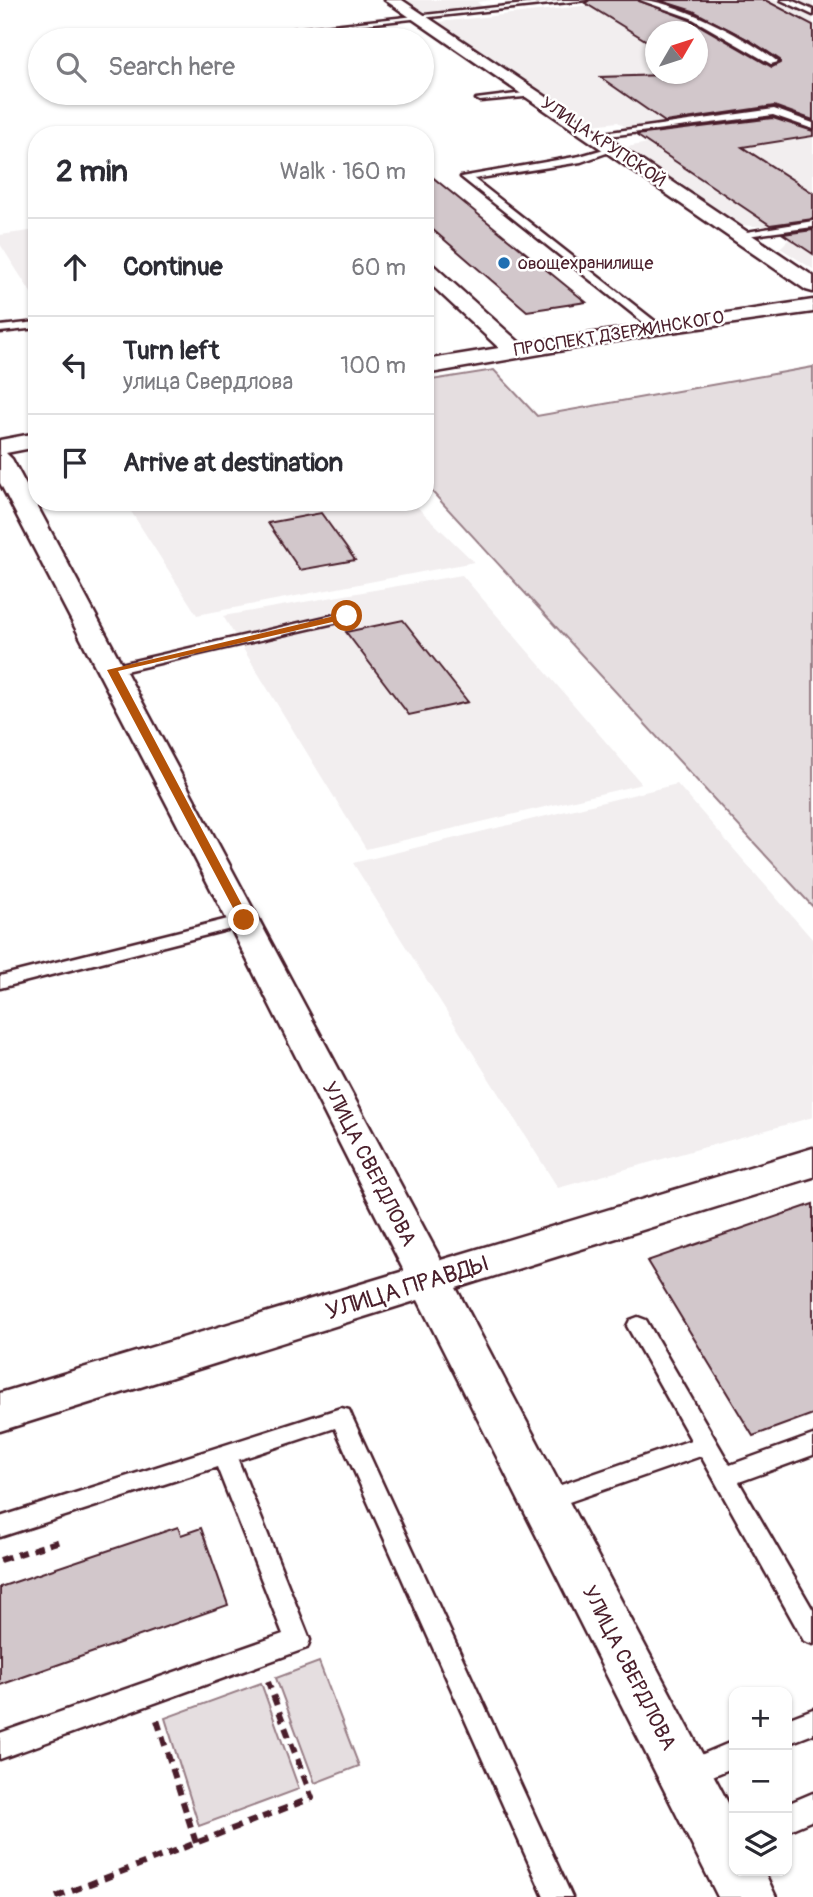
<!DOCTYPE html>
<meta charset="utf-8">
<style>
:root{--surface:#fff;--page:#f2f2f3;--text:#2b2b33;--muted:#7c7c81;--line:#e1e1e2}
body{margin:0;font-family:Pangolin,sans-serif;background:var(--page);color:var(--text)}
.controls{position:absolute;right:21px;bottom:21px;display:grid;overflow:hidden;border-radius:14px;box-shadow:0 2px 5px #0004}
.controls button{width:63px;height:63px;display:grid;place-items:center;padding:0;border:0;border-bottom:2px solid var(--line);background:var(--surface);color:var(--text);font:35px sans-serif}
.compass{position:absolute;left:645px;top:21px;width:63px;height:63px;border-radius:50%;background:var(--surface);box-shadow:0 2px 5px #0004;rotate:51deg}
.stop{position:absolute;width:21px;height:21px;margin:-16px;border:5px solid #b45309;border-radius:50%;background:#fff}
.stop.end{background:#b45309;border-color:#fff;box-shadow:0 2px 7px #0008}
.list{margin:0;padding:0;list-style:none}
h2{display:flex;justify-content:space-between;align-items:center;height:91px;margin:0;padding:0 28px;font-size:30px}
h2 small{font-size:23px;font-weight:400;color:var(--muted)}
.list li{display:grid;grid-template-columns:46px 1fr auto;gap:21px;align-items:center;box-sizing:border-box;height:98px;padding:0 28px;border-top:2px solid var(--line)}
.list b{display:block;font-size:26px;white-space:nowrap}
.list p{margin:0;font-size:23px;white-space:nowrap;color:var(--muted)}
.list em{font-size:23px;font-style:normal;color:var(--muted)}
.icon{flex:none;width:38px;height:38px;fill:none;stroke:currentColor;stroke-width:2;stroke-linecap:round;stroke-linejoin:round}
.map{position:relative;flex:none;width:813px;height:1897px;overflow:hidden}
.search{position:absolute;background:var(--surface);box-shadow:0 2px 5px #0004;left:28px;top:28px;width:406px;height:77px;display:flex;align-items:center;gap:18px;box-sizing:border-box;padding:0 24px;border-radius:38px;color:var(--muted);font-size:26px}
.panel{position:absolute;background:var(--surface);box-shadow:0 2px 5px #0004;left:28px;top:126px;width:406px;height:385px;border-radius:28px}
.map>svg:first-child{display:block}
.built{fill:#f2eeef;fill-rule:evenodd}
.green{fill:#e5dee0;stroke:#987e86;stroke-width:2}
.building{fill:#d2c7cb;stroke:#4a1f2b;stroke-width:2}
.lines{fill:none;stroke-linecap:round;stroke-linejoin:round}
.service-casing{stroke:#4a1f2b;stroke-width:5}
.minor-casing{stroke:#4a1f2b;stroke-width:5}
.path{stroke:#4a1f2b;stroke-width:6;stroke-dasharray:10 7;stroke-linecap:butt}
.service{fill:#fff;fill-rule:evenodd}
.minor{fill:#fff;fill-rule:evenodd}
.route{fill:#b45309}
.poi-dot{fill:#1f6fb2;stroke:#fff;stroke-width:2.5}
.labels{text-anchor:middle;dominant-baseline:central;stroke-width:5;stroke-linejoin:round;paint-order:stroke}
.far-street-label{font-size:18px;fill:#4a1f2b;stroke:#fff}
.far-poi-label{font-size:18px;fill:#4a1f2b;stroke:#fff;text-anchor:start}
.street-label{font-size:21px;fill:#4a1f2b;stroke:#fff}
.near-street-label{font-size:24px;fill:#4a1f2b;stroke:#fff}
</style>
<div class="map">
<svg width="813" height="1897" viewBox="0 0 813 1897">
<rect width="100%" height="100%" fill="#fff"/>
<filter id="ink" filterUnits="userSpaceOnUse"><feTurbulence type="fractalNoise" baseFrequency=".0143" numOctaves="2"/><feDisplacementMap in="SourceGraphic" scale="14" xChannelSelector="R" yChannelSelector="G"/><feConvolveMatrix kernelMatrix="1 2 1 2 8 2 1 2 1" color-interpolation-filters="sRGB"/></filter>
<g filter="url(#ink)">
<!-- built -->
<path class="built" d="M404 0H493L477 2 483 7 423 13Z
M636 0H813V269L780 248 791 237 774 227 738 225 627 147 648 143 618 122 592 125 439 22ZM656 32H698V74H656Z
M37 230V302L0 244V235Z
M125 502H412L474 562 197 615Z
M462 575 642 784 366 849 223 616Z
M677 784 813 940V1117L558 1188 353 863Z"/>
<!-- green -->
<path class="green" d="M813 367V907L425 484V381L494 370 537 416Z
M319 1662 359 1766 315 1783 276 1678Z
M261 1683 299 1789 199 1826 165 1718Z"/>
<!-- building -->
<path class="building" d="M590 0H638L690 20 772 67 780 63V60L751 41 693 11 658 0H765L813 25V120L774 106 665 122 600 77 697 74V32H655V46L585 3Z
M773 118 813 131V136L742 147 813 193V219L770 225 636 135Z
M425 171 586 302 527 311 425 223Z
M813 230V254L783 234Z
M321 513 355 560 300 570 268 523Z
M403 620 468 702 409 715 346 632Z
M813 1204V1414L753 1436 647 1261Z
M178 1527 181 1535 201 1528 228 1605 0 1685V1587Z"/>
<g class="lines">
<!-- service casing -->
<g class="service-casing">
<path id="service" d="M562 0H587L264 35 260 33Z
M640 0C675 0 751 40 778 62L771 64 691 18Z
M781 0H791L813 10V15Z
M532 92 535 96 480 101 476 99Z
M774 109 813 123V129L773 115 593 138 589 135Z
M611 147 618 149 581 162 474 179 661 326V330H653L461 177 580 156Z
M813 221V227L740 237 735 234Z
M37 322V328L0 332V326Z
M347 612 354 616 352 619 112 674 105 670 112 666Z
M244 915 250 916 253 920 250 924 0 988V976Z
M638 1317 646 1320 730 1465 813 1435V1455L739 1482 813 1610V1644L804 1641 701 1456 543 1511 535 1508 531 1501 535 1494 691 1440 627 1326 630 1320Z
M341 1408 349 1410 352 1417 572 1897H544L335 1428 238 1460 310 1640 307 1648 0 1759V1733L283 1634 217 1467 0 1537V1517Z
M813 1709V1734L787 1744V1719Z
M734 1741V1767L686 1787 677 1783 673 1774 677 1765Z
M813 1793V1820L787 1831V1804Z"/>
</g>
<!-- minor casing -->
<g class="minor-casing">
<path id="minor" d="M385 0H402L813 276V292L806 290Z
M425 262 432 264 521 344 813 300V312L657 334 425 374V360L499 348 425 279Z
M37 433V447L6 453 12 459 441 1260 813 1148V1177L456 1288 734 1814V1871H764L776 1897H718L418 1300 0 1431V1393L404 1271 227 920 0 483V440Z"/>
</g>
<!-- path -->
<path class="path" d="M0 1560 63 1540
M157 1720 196 1843
M56 1897 312 1798 268 1682"/>
<!-- service -->
<use href="#service" class="service"/>
<!-- minor -->
<use href="#minor" class="minor"/>
</g>
</g>
<!-- route -->
<path class="route" d="M347 613 350 614V618L118 671 250 920 241 923 107 670Z"/>
<!-- markers -->
<circle class="poi-dot" cx="504" cy="263" r="7"/>
<g class="labels">
<!-- far-street labels -->
<g class="far-street-label">
<text transform="translate(603 142) rotate(34)">УЛИЦА КРУПСКОЙ</text>
<text transform="translate(619 334) rotate(-9)">ПРОСПЕКТ ДЗЕРЖИНСКОГО</text>
</g>
<!-- far-poi labels -->
<g class="far-poi-label">
<text x="518" y="263">овощехранилище</text>
</g>
<!-- street labels -->
<g class="street-label">
<text transform="translate(369 1164) rotate(63)">УЛИЦА СВЕРДЛОВА</text>
<text transform="translate(629 1668) rotate(63)">УЛИЦА СВЕРДЛОВА</text>
</g>
<!-- near-street labels -->
<g class="near-street-label">
<text transform="translate(407 1288) rotate(-17)">УЛИЦА ПРАВДЫ</text>
</g>
</g>
</svg>
<div class="controls">
<button>+</button>
<button>−</button>
<button><svg class="icon" aria-label="layers" viewBox="0 0 24 24"><path d="M12 4l9 5-9 5-9-5zM3 14l9 5 9-5"/></svg></button>
</div>
<svg class="compass" viewBox="-18 -18 36 36"><path d="M0-13l5 13h-10z" fill="#e53935"/><path d="M0 13l5-13h-10z" fill="#7c7c81"/></svg>
<div class="stop" style="left:347px;top:616px"></div>
<div class="stop end" style="left:244px;top:920px"></div>
<div class="search"><svg class="icon" aria-label="search" viewBox="0 0 24 24"><circle cx="10" cy="10" r="6"/><path d="M15 15l6 6"/></svg>Search here</div>
<section class="panel">
<h2>2 min<small>Walk · 160 m</small></h2>
<ul class="list">
<li><svg class="icon" aria-label="ahead" viewBox="0 0 24 24"><path d="M12 20V5M6 11l6-6 6 6"/></svg><div><b>Continue</b></div><em>60 m</em></li>
<li><svg class="icon" aria-label="left" viewBox="0 0 24 24"><path d="M17 20v-9H6M10 6l-5 5 5 5"/></svg><div><b>Turn left</b><p>улица Свердлова</p></div><em>100 m</em></li>
<li><svg class="icon" aria-label="arrive" viewBox="0 0 24 24"><path d="M6 21V4h12l-3 4 3 4H6"/></svg><div><b>Arrive at destination</b></div></li>
</ul>
</section>
</div>
